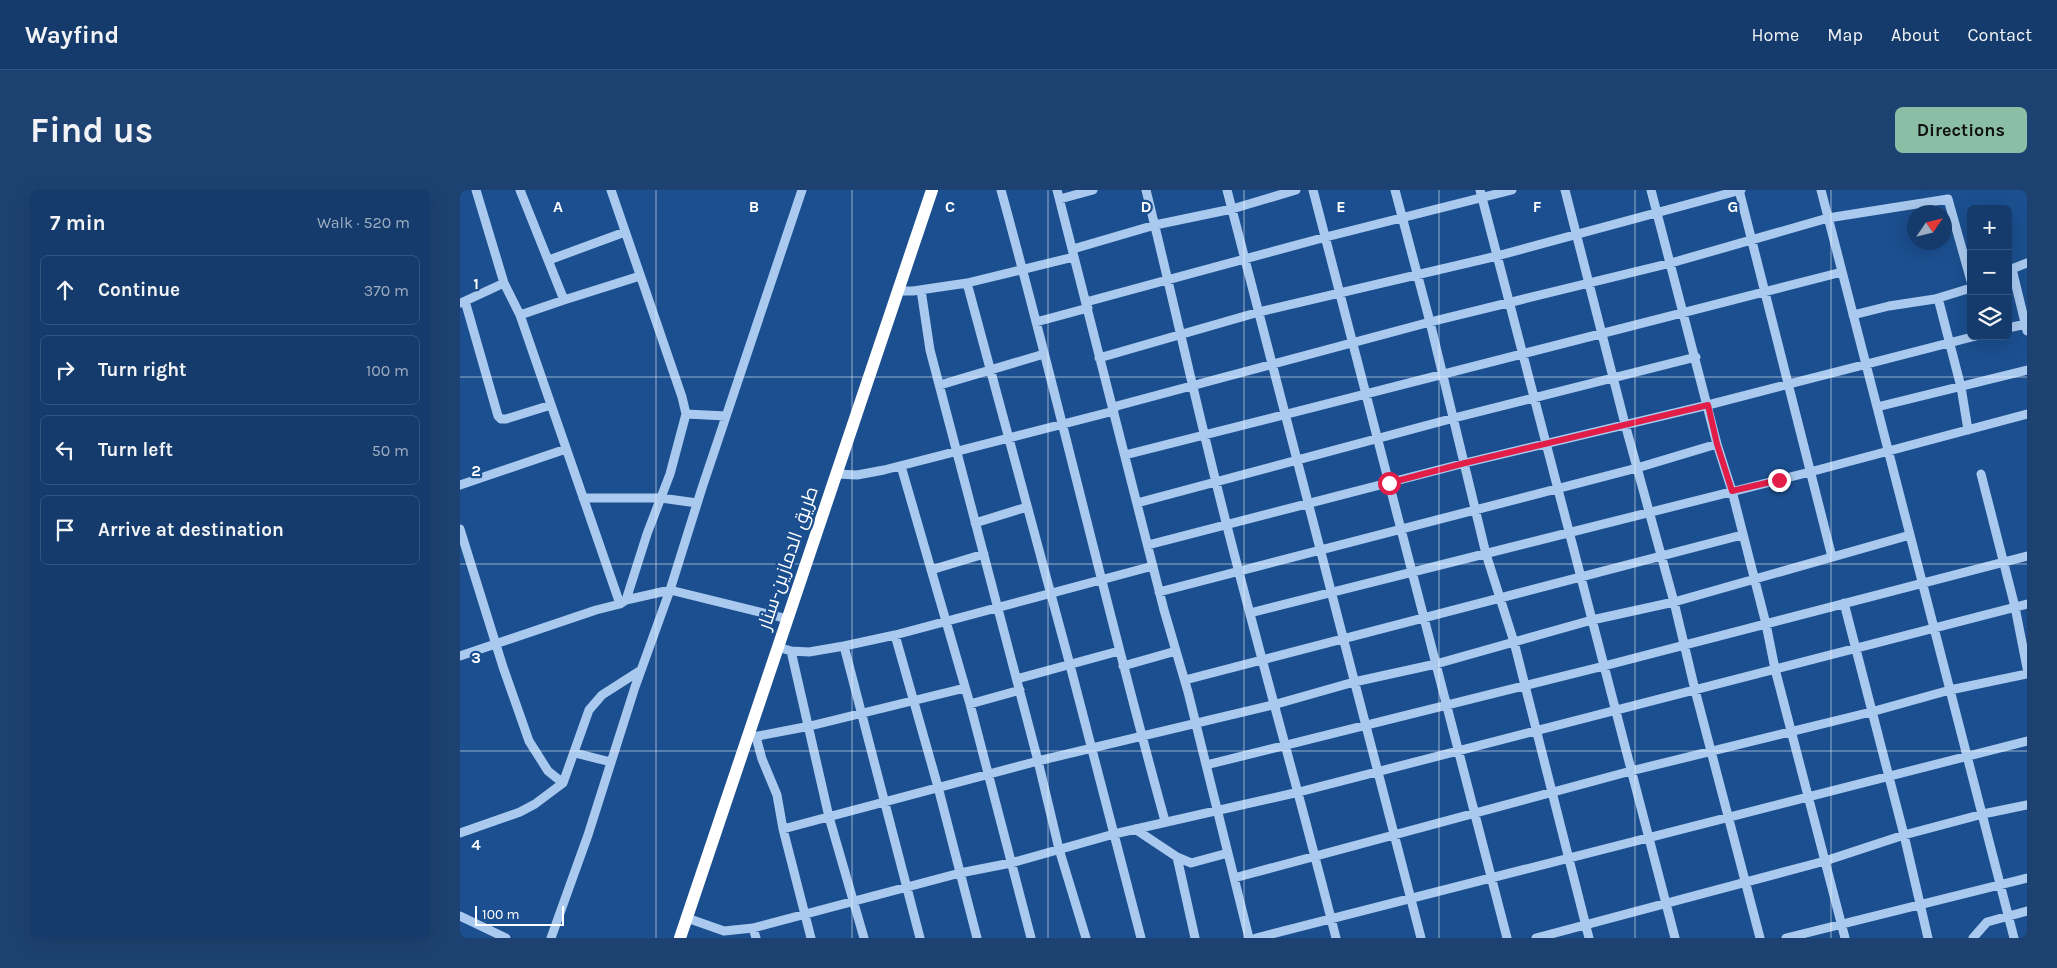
<!DOCTYPE html>
<meta charset="utf-8">
<style>
:root{--surface:#143b6b;--page:#1d4271;--text:#f1f3f6;--muted:#9dadc1;--line:#33557e;--accent:#8abfa5}
body{margin:0;font-family:Karla,Cairo,sans-serif;background:var(--page);color:var(--text)}
.controls{position:absolute;right:15px;top:15px;display:grid;overflow:hidden;border-radius:8px;box-shadow:0 5px 20px #0002}
.controls button{width:45px;height:45px;display:grid;place-items:center;padding:0;border:0;border-bottom:1px solid var(--line);background:var(--surface);color:var(--text);font:25px sans-serif}
.compass{position:absolute;left:1447px;top:15px;width:45px;height:45px;border-radius:50%;background:var(--surface);box-shadow:0 5px 20px #0002;rotate:55deg}
.scale{position:absolute;left:15px;bottom:12px;width:89px;box-sizing:border-box;padding-left:5px;border:2px solid #fff;border-top:0;font-size:14px;line-height:18px;white-space:nowrap;color:#fff;-webkit-text-stroke:4px #1b4f8f;paint-order:stroke}
.stop{position:absolute;width:15px;height:15px;margin:-11px;border:4px solid #e11d48;border-radius:50%;background:#fff}
.stop.end{background:#e11d48;border-color:#fff;box-shadow:0 1px 5px #0008}
.list{margin:0;padding:0;list-style:none}
h2{display:flex;justify-content:space-between;align-items:center;height:65px;margin:0;padding:0 20px;font-size:21px}
h2 small{font-size:16px;font-weight:400;color:var(--muted)}
.list li{display:grid;grid-template-columns:32px 1fr auto;gap:15px;align-items:center;box-sizing:border-box;height:70px;margin:0 10px 10px;padding:0 10px;border:1px solid var(--line);border-radius:8px}
.list b{display:block;font-size:19px;white-space:nowrap}
.list em{font-size:16px;font-style:normal;color:var(--muted)}
.icon{flex:none;width:28px;height:28px;fill:none;stroke:currentColor;stroke-width:2;stroke-linecap:round;stroke-linejoin:round}
.map{position:relative;flex:none;width:1567px;height:748px;overflow:hidden;border-radius:8px}
header{display:flex;align-items:center;gap:30px;box-sizing:border-box;height:70px;padding:0 25px;background:var(--surface);border-bottom:1px solid var(--line)}
header strong{font-size:24px}
nav{display:flex;gap:28px;margin-inline-start:auto;font-size:18px}
.intro{display:flex;align-items:center;justify-content:space-between;box-sizing:border-box;height:120px;padding:0 30px}
h1{margin:0;font-size:35px}
.button{padding:12px 22px;border-radius:8px;background:var(--accent);color:#111;font-size:18px;font-weight:700}
main{display:flex;gap:30px;padding:0 30px}
aside{flex:1;background:var(--surface);border-radius:8px;box-shadow:0 5px 20px #0002}
.map>svg:first-child{display:block}
.lines{fill:none;stroke-linecap:round;stroke-linejoin:round}
.minor{stroke:#a9c9ee;stroke-width:9}
.highway{stroke:#fff;stroke-width:12}
.route{stroke:#e11d48;stroke-width:6}
.grid{fill:none;stroke:#fff;stroke-width:1;stroke-opacity:0.55}
.labels{text-anchor:middle;dominant-baseline:central;stroke-width:4.5;stroke-linejoin:round;paint-order:stroke}
.street-label{font-size:19px;fill:#fff;stroke:#1b4f8f}
.grid-label{font-size:16px;text-anchor:middle;font-weight:bold;fill:#fff;stroke:#1b4f8f;stroke-width:4.5;stroke-linejoin:round;paint-order:stroke}
</style>
<header>
<strong>Wayfind</strong>
<nav><a>Home</a><a>Map</a><a>About</a><a>Contact</a></nav>
</header>
<div class="intro"><h1>Find us</h1><a class="button">Directions</a></div>
<main>
<aside>
<h2>7 min<small>Walk · 520 m</small></h2>
<ul class="list">
<li><svg class="icon" aria-label="ahead" viewBox="0 0 24 24"><path d="M12 20V5M6 11l6-6 6 6"/></svg><div><b>Continue</b></div><em>370 m</em></li>
<li><svg class="icon" aria-label="right" viewBox="0 0 24 24"><path d="M7 20v-9h11M14 6l5 5-5 5"/></svg><div><b>Turn right</b></div><em>100 m</em></li>
<li><svg class="icon" aria-label="left" viewBox="0 0 24 24"><path d="M17 20v-9H6M10 6l-5 5 5 5"/></svg><div><b>Turn left</b></div><em>50 m</em></li>
<li><svg class="icon" aria-label="arrive" viewBox="0 0 24 24"><path d="M6 21V4h12l-3 4 3 4H6"/></svg><div><b>Arrive at destination</b></div></li>
</ul>
</aside>
<div class="map">
<svg width="1567" height="748" viewBox="0 0 1567 748">
<rect width="100%" height="100%" fill="#1b4f8f"/>
<g class="lines">
<!-- minor -->
<path class="minor" d="M16 0 44 93 60 125 160 414
M60 0 104 110 180 86
M151 0 222 207 226 224 210 284 187 344 166 410
M541 0C599 210 647 422 705 631
M597 0 704 420 728 502 789 748
M686 0C714 112 738 224 767 336 802 473 841 610 876 748
M767 0 961 748
M853 0 1047 748
M935 0 970 132 1026 364 1054 452 1129 748
M1020 0 1215 748
M1105 0 1165 234 1214 412 1235 500 1300 748
M1191 0 1257 254 1272 301 1306 434 1315 479 1385 748
M1279 0 1372 367
M1361 0 1554 748
M600 9 633 0
M613 59 695 35 772 19 836 0
M89 70 165 42
M1552 79 1567 141
M1549 80 1567 73
M507 93 610 475 681 748
M461 100 470 160 578 571 599 659 626 748
M438 101H453L507 93 614 67
M1478 108 1501 197 1508 240
M5 111 38 226 41 229H46L91 215
M626 112 866 47 1052 0
M1 113 44 93
M60 125 104 110
M1393 125 1429 116 1475 109 1511 98
M576 132 628 118
M1548 138 1566 134
M639 168 799 122 1037 66 1281 0
M480 195 584 164
M653 217 970 132 1211 73 1368 28 1488 9 1511 91
M1417 217 1567 180
M226 224 266 226
M665 265C904 204 1144 145 1382 82
M441 276 510 514 571 748
M377 284 397 285 424 280 654 221
M1521 284 1555 417 1567 478
M0 295 106 259
M123 308H201L237 313
M677 313 994 228 1236 167
M515 333 567 317
M0 339 43 477 69 551 88 581 103 593
M688 355 1005 273 1248 215 1516 146
M471 380 524 364
M699 402 1177 278 1257 254
M1384 413 1444 645 1468 748
M790 423 1350 282 1567 224
M435 445 478 597 517 748
M384 456 460 748
M318 457 331 461 349 462 384 456 435 445 693 376
M331 461 369 627 404 748
M0 466 136 420 160 414 166 410 210 400 328 429
M663 476 716 461
M557 489 659 461
M725 490 1282 345
M510 514 560 500
M296 547 302 569 317 605 323 639 351 748
M288 548 350 536 505 498
M115 563 151 572
M746 575 1144 476 1567 366
M323 639 578 571 813 515 894 492 976 474 1132 430 1214 412 1450 345
M675 639 717 667 731 673 768 663
M0 643 60 622 75 614 103 593 129 520 142 505 181 480
M717 667 735 748
M774 688 1171 581 1411 522 1490 500 1567 484
M0 726 46 748
M227 728 264 741 293 738 500 683 551 673 654 644 839 602 1567 414
M293 738 296 748
M91 748 128 645 175 497 210 400 242 298 342 0
M796 748 1567 551
M1076 748 1365 671 1444 645 1523 624 1567 615
M1326 748 1567 688
M1513 748 1527 732 1567 721"/>
<!-- highway -->
<path class="highway" d="M220 748 472 0"/>
</g>
<g class="lines">
<!-- route -->
<path class="route" d="M929 293 1005 273 1248 215 1257 254 1272 301 1319 290"/>
</g>
<!-- grid -->
<path class="grid" d="M196 0V748M392 0V748M588 0V748M784 0V748M979 0V748M1175 0V748M1371 0V748M0 187H1567M0 374H1567M0 561H1567"/>
<g class="labels">
<!-- street labels -->
<g class="street-label">
<text transform="translate(328 368) rotate(-71)">طريق الدمازين-سنار</text>
</g>
</g>
<g class="grid-label">
<text x="98" y="22">A</text>
<text x="294" y="22">B</text>
<text x="490" y="22">C</text>
<text x="686" y="22">D</text>
<text x="881" y="22">E</text>
<text x="1077" y="22">F</text>
<text x="1273" y="22">G</text>
<text x="16" y="99">1</text>
<text x="16" y="286">2</text>
<text x="16" y="473">3</text>
<text x="16" y="660">4</text>
</g>
</svg>
<div class="controls">
<button>+</button>
<button>−</button>
<button><svg class="icon" aria-label="layers" viewBox="0 0 24 24"><path d="M12 4l9 5-9 5-9-5zM3 14l9 5 9-5"/></svg></button>
</div>
<svg class="compass" viewBox="-18 -18 36 36"><path d="M0-13l5 13h-10z" fill="#e53935"/><path d="M0 13l5-13h-10z" fill="#9dadc1"/></svg>
<div class="scale">100 m</div>
<div class="stop" style="left:929px;top:293px"></div>
<div class="stop end" style="left:1319px;top:290px"></div>
</div>
</main>
